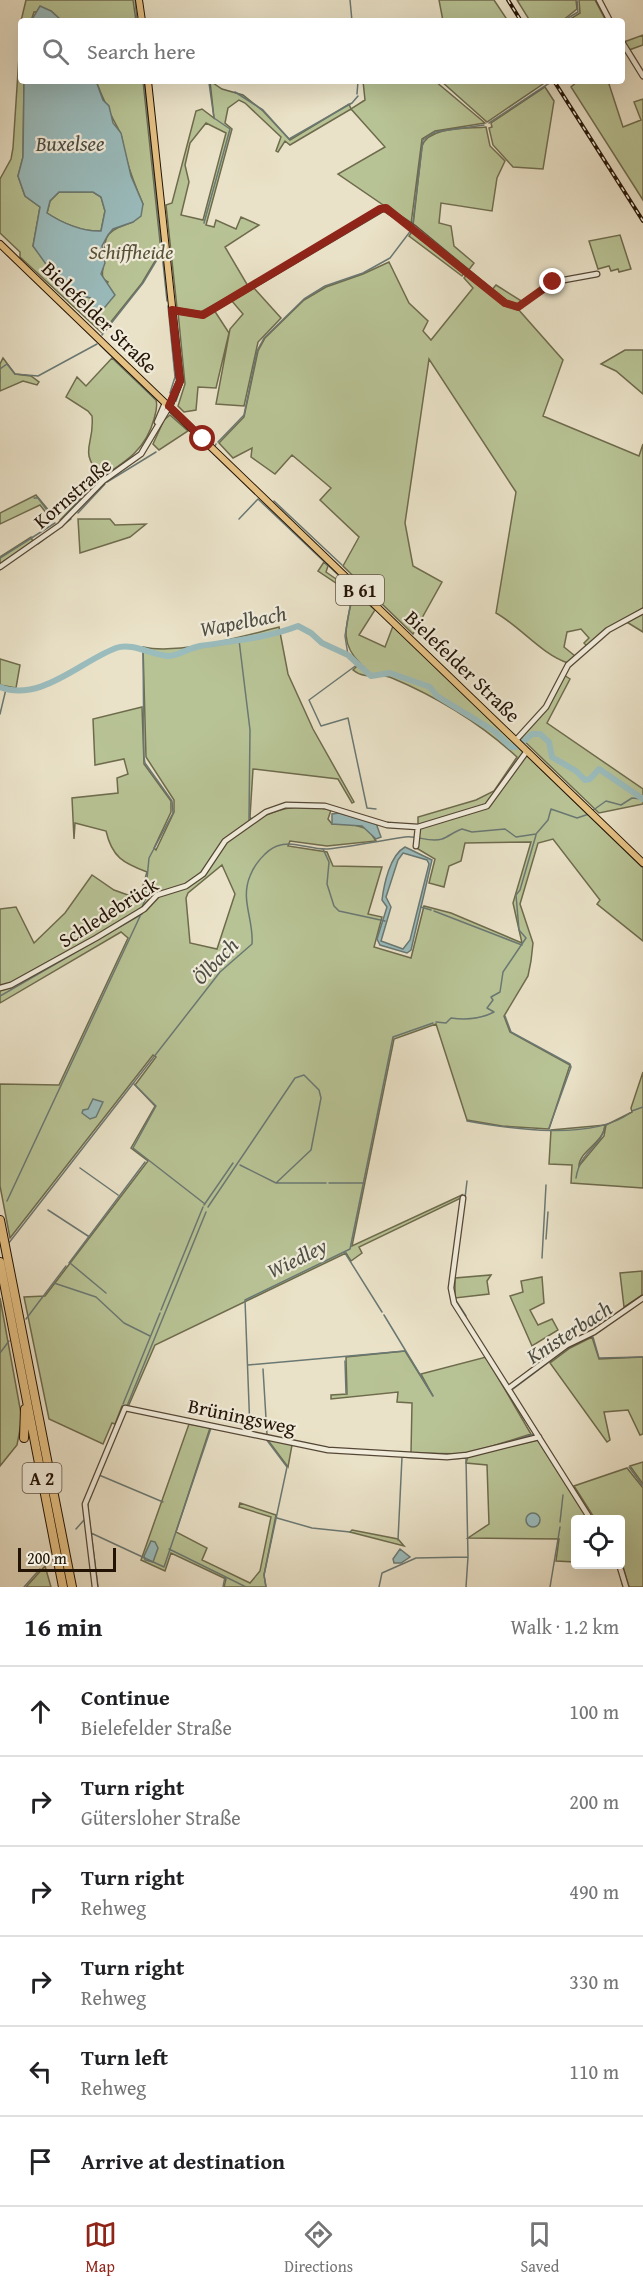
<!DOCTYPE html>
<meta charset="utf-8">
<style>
:root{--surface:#fff;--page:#f6f6f6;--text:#202124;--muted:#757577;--line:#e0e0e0;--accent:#8f2418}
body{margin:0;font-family:"Gentium Book Plus",serif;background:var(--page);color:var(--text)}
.controls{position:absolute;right:18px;bottom:18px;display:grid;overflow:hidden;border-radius:6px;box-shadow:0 6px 24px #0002}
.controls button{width:54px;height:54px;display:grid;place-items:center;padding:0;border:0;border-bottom:2px solid var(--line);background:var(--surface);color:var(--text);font:30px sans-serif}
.scale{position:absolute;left:18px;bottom:15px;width:98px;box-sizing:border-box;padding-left:6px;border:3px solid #231305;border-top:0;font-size:16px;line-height:21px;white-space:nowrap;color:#231305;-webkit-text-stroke:4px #f1ecdb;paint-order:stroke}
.stop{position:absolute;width:18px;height:18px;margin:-14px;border:4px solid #8f2418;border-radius:50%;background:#fff}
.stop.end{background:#8f2418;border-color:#fff;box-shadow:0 2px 6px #0008}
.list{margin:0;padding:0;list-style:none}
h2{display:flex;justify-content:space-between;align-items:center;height:78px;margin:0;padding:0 24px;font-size:26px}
h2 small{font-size:20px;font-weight:400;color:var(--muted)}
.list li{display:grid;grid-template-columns:39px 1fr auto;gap:18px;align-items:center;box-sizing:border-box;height:90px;padding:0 24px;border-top:2px solid var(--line)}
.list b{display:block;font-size:22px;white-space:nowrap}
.list p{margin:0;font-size:20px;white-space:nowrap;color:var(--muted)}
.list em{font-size:20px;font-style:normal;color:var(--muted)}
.icon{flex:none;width:33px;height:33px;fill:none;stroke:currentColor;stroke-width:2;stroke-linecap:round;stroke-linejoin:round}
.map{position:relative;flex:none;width:643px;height:1587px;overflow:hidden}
.search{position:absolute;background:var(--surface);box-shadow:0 6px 24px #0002;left:18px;right:18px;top:18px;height:66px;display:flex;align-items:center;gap:15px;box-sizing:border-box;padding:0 21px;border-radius:6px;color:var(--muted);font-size:22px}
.sheet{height:618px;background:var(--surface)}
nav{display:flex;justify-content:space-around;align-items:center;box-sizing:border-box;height:84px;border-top:2px solid var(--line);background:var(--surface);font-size:16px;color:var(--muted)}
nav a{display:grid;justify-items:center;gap:3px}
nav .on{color:var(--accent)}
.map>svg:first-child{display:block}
.green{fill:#b8c395;stroke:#6e6b4d;stroke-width:1.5;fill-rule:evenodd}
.water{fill:#9abcbd;stroke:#6a7873;stroke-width:1.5;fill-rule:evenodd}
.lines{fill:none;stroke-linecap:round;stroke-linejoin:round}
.stream{stroke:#6a7873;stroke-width:1.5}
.river{stroke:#9abcbd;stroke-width:6}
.minor-casing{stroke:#554736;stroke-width:7}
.major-casing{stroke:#231305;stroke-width:8}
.highway-casing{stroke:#231305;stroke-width:10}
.minor{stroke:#f1ecdb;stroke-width:4.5}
.major{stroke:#e5c184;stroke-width:6}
.highway{stroke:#e5c184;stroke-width:8}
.rail-casing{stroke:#231305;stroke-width:4}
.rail{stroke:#f1ecdb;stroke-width:1.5;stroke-dasharray:4.5;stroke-linecap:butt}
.route{stroke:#8f2418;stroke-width:8}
.labels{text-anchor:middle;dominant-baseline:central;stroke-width:4.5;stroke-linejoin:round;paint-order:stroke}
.shield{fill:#f1ecdb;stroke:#615445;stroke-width:1.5}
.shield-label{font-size:18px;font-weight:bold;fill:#231305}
.park-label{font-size:20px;font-style:italic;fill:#575137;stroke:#f1ecdb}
.street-label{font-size:20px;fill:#231305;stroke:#f1ecdb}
.water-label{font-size:21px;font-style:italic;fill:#4d4e45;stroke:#f1ecdb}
</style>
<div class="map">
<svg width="643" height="1587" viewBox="0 0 643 1587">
<rect width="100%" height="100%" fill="#eae2c8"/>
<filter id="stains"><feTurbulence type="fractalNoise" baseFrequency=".00333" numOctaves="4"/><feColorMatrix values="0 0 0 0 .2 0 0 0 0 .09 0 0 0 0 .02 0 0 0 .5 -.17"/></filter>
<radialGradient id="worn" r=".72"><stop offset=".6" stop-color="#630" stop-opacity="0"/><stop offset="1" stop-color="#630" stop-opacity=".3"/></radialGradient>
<!-- green -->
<path class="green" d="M26 0H133L136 21H62L51 11 34 12 31 21H21Z
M439 0H494L508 21H443Z
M517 0H576L577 9 562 21H530Z
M579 0H595L606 21H567L580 13Z
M21 26V81H24L23 157 18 176 25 196 40 207 33 246 76 294 91 298V306L108 282 103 279C101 271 104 267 104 260 103 233 108 231 133 222L143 204C136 188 130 172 125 155 123 148 123 138 120 132 111 116 103 99 96 81H143L161 251 142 283 102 333 20 257V252L0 233V179L11 159 13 148Z
M643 35V45L629 50 624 42Z
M210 81 222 89 243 95 263 111 290 140 349 104 351 109 365 100 363 81H435L485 123 435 131 422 139 411 224 338 174 385 147 351 109 290 145 285 141 278 152 276 151 281 137 245 103 239 100 228 108 225 123 232 129 206 225 214 227 216 220 236 229 241 217 259 225 225 247 248 286 197 314 177 308 166 205 172 203 196 111 202 109 214 118ZM206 123 226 133 203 220 181 215 189 182 185 165 190 143Z
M441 81H545L546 82 487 122Z
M578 81H608L623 127 641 120 634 102 643 99V200L571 87Z
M545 87 554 101 543 169 513 167 493 145 489 128 492 127 491 123Z
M486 127 490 146 505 161 497 178 492 211 441 203 439 223 451 226 454 246 474 263 468 271 413 226 422 146C429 126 467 129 486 127Z
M59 192H93L101 197 105 211 101 231C83 232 62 223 47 213L50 201Z
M413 230 465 272 462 276 409 236Z
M620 235 631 269 619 272 618 269 611 271 609 266 598 269 589 241Z
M389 262 409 303 428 321 423 331 431 340 473 288 464 278 467 274 500 302 517 308 563 360 543 416 639 456 643 444V608L607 629 587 646 584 643 589 638 581 629 567 632 564 647 575 656 568 663C541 654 521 627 496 613L516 492 429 359 405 523 413 566 442 582 413 634 343 566 359 537 320 500 331 488 292 455 275 474 251 457 252 448 233 458 219 443 244 417 258 351 265 338 304 300 326 287 363 274Z
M496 285 523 302 519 304 505 302 491 291Z
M253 287 281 318 258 342 244 406 216 404 230 329 243 314 231 300Z
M214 310 229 333 216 388 198 387 196 410 184 412 178 406 185 384 178 312 200 317Z
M625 350H643V394L616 371 601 364Z
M3 358 15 374 31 376 39 382 37 385 23 381 0 391V364Z
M112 358 156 400C158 407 156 412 154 419 146 449 127 461 102 477 77 450 95 446 92 416L88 411 66 397 77 377 86 386Z
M170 415 188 431 159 450 153 444 164 420Z
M36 495 50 512 47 514 40 505 0 524V513Z
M78 519H110L115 525 146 524 130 537 80 553Z
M31 537 33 542 0 564V557Z
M324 562 328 566 326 572 352 590 351 593 318 571Z
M354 591 375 610 359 635 385 647 393 626 643 868V941L597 904 600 900 553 839 538 843 520 904 533 943 531 961 528 976 504 1016 510 1032 570 1065 549 1129 502 1126 467 1120 436 1024 394 1039 352 1246 462 1195 461 1198 359 1247 362 1253 351 1261 346 1253 155 1345 128 1407 122 1406 115 1424 112 1423 103 1444 49 1419 24 1297 45 1296 148 1161 131 1148 155 1106 135 1085 156 1057 153 1055 10 1238 0 1186V1084L59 1085 128 938 121 932 0 1003V909L16 907 34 943 65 913 92 875 114 890 139 899 147 872C123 863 112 857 106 831L75 823 74 839 72 798 118 793 117 778 128 774 124 759 95 765 93 719 142 707 144 764 171 801V812L154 848 156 850 174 812V800L146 757 143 647C179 655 243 636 279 627L288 674 313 729 354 802 352 803 338 779 253 769 250 817 253 822C277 807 303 803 331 810L328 819 332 824H351L368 829 376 841 327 846 290 841 288 846 327 852 333 866 382 867 368 914 382 917 374 947 411 958 424 906 451 913 522 943 513 903 531 842 465 843 461 861 449 866 444 887 429 883 435 859 418 849V817L476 800 494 791 517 757C481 724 437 697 392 678 379 672 366 681 353 670L360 663C337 641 348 620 354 591ZM222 865 235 894 217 949 190 943 186 898 188 893Z
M643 612V632L625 621Z
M0 659 20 665 16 688 0 685Z
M564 675 570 679 547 723 643 789V804L599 813 521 738 547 708Z
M643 1072V1188L571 1183 572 1165 549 1164 551 1130 605 1125C604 1143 579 1151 579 1166L604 1136 606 1125 632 1112 631 1108Z
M642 1271V1295L624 1307 620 1273Z
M491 1275 487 1281 489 1294 455 1298V1278Z
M542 1277 544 1303 530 1310 538 1325 552 1319 558 1330 532 1346 510 1296 523 1292 521 1281Z
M0 1298 22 1419 17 1445 0 1466Z
M592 1337 599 1359 643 1357V1434L640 1435 628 1410 604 1412 610 1440 607 1442 550 1363 570 1348Z
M405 1351 433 1396 421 1374 486 1357 531 1434 467 1454 411 1453 412 1403 397 1402 398 1392 331 1399V1395L347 1394 346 1357Z
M189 1424 210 1428 176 1532 207 1548 202 1560 250 1583 260 1571 271 1517 239 1507 240 1503 276 1515 264 1575 266 1587H224L226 1579 171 1553 165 1571 141 1560Z
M267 1439 292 1445 288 1467Z
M538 1440 590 1519 576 1520 575 1562 556 1561 559 1539 468 1538 489 1524 487 1465 466 1463 468 1456Z
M643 1462V1484L630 1466Z
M627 1468 643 1488V1587H629L621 1560 620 1520 595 1519 574 1486Z
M352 1530 398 1539 404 1546 350 1532Z
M45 1566 51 1587H26Z"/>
<!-- water -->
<path class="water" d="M40 6 51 11 62 21H31Z
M24 81H96L103 100 109 106 113 123 121 133 131 176 143 204 141 216 133 222 113 229 108 235 102 246 105 263 101 274 115 295 100 313 91 306V298L76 294 48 267 33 246 40 207 25 196 18 176 23 157ZM59 192H93L101 197 105 211 101 231C83 232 62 223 47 213L50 201Z
M339 813 376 823 381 837 376 839 362 826 332 824V814Z
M405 847 432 860 411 950 407 953 380 945 377 939 387 907 382 900C384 884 390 855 405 847ZM403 853 427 860 429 864 410 940 403 949 381 941 391 907 386 897 398 860Z
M93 1099 103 1102 96 1117 90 1119 82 1113 83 1110 88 1109Z
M526 1520a7 7 0 1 1 14 0a7 7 0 1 1-14 0Z
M151 1541 155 1542 158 1548 153 1562 145 1560 144 1556Z
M400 1549 410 1557 401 1563H394L393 1559Z"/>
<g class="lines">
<!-- stream -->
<path class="stream" d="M135 0 137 21
M350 0 352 21
M563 21 578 12 577 0
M144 81 167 301
M235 92 263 110 289 139 352 103 358 96
M357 94 358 81
M489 123 551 82
M204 223 230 129 214 118 209 83
M311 248 381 207
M168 306 175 377 170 393
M102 335 143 283 161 253
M100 345 155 399
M0 369 7 364 15 374 38 376 97 344
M0 375V381
M176 401 182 384
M218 442 244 415 257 351 264 338 304 299 325 286 363 273 390 258 412 229 423 140 435 132 484 125
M215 446 216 444
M107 482 156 452
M34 498H38L52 517
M274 501 342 565
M78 513 105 484
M239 519 258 499 353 589 345 636 348 655
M60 520 92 487
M38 544 71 519
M0 558 55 523
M239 640 250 730 249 820
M358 664 309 700 321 726 348 718 367 808 376 809
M0 714 6 689
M592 811 606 801 621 805 632 798 642 799
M323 849 329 862 327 884 334 906 339 911 385 921
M142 907 145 900 149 858 173 813 172 801 145 763 144 757 143 651
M421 907 431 910
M434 911 522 945
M0 996 142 914
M505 1016 511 1032 570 1064 571 1067 549 1128
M436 1022 446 1023 451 1018C466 1020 481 1019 494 1012L487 1008 493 1000 491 997 500 992 503 972 526 938 519 930 516 895 520 890 536 835
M134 1084 156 1106 133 1148 205 1204
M632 1111 643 1107
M467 1121C512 1129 591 1141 630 1113
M240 1165 276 1183H326
M80 1168 118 1195
M576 1178C580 1150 603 1146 605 1125
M329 1183H363
M465 1198 467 1181
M7 1201 142 912
M204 1205 233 1163
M208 1207 295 1078 304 1075 319 1090 321 1098 311 1150 276 1183
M48 1210 88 1236
M546 1239 548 1212
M8 1244 220 972 252 944C254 920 240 900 250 876 254 865 266 850 277 846 294 840 310 850 328 849 354 846 379 841 405 837 417 835 429 843 442 839 448 837 455 831 462 829L472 832 505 829 516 837 536 834 548 820 551 809 577 818 589 814
M345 1253 382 1312
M542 1258 546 1185
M69 1263 145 1162
M70 1263 106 1293
M455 1272 463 1214
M54 1283 96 1297 124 1323 150 1336
M457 1302 466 1316
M161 1310 203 1207
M384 1315 433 1396
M26 1319 66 1266
M593 1337 599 1358 643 1357
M0 1353 9 1341
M345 1361 346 1393
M248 1365 405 1351
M263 1369 267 1435
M505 1388 525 1420
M513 1389 569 1347 596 1333
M123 1404 160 1313
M127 1406 206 1212
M250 1431 245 1300 350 1249 393 1037 433 1023
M266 1439 287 1467 264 1575 266 1587
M499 1445 534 1434
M470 1452 485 1448
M449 1459 466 1458
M466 1459 468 1557 466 1587
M629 1467 643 1486
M99 1475 163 1502
M88 1502V1515
M89 1517 98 1587
M277 1518 312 1528 350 1532
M560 1522 563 1495
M76 1529 84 1520
M91 1533 164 1567 211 1428
M398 1540 402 1457 435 1459
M169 1549 246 1587
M620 1562 626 1580
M621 1579 623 1587
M24 1587 40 1569
M223 1587 225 1577
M379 1587 382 1573 416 1558 468 1557
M550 1587 560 1527"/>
<!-- river -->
<path class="river" d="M0 687C40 703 81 661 116 648 133 642 153 656 170 656 180 655 189 648 200 646 232 641 267 638 298 626L311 633 322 643 348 655 371 676 390 673 430 687 437 696 494 731 511 747H517L532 734H540L549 742 552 757 576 771 585 780 590 779 599 769 643 799"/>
<!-- minor casing -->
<g class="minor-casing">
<path id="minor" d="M599 0 610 21
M622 42 643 76
M172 310 203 315 384 208 414 228 505 303 518 307 553 282 597 274
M157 422 165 403
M0 567 60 525 103 481 141 454 169 407
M516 740 546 707 568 665 608 630 643 611
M416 846 418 827
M0 988 11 985 96 938 144 909 157 895 186 886 203 874 225 841 266 812 286 805 325 806 387 825 418 827 487 806 527 751
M463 1198 451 1288 454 1303 591 1520
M509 1388 567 1345 594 1332 643 1298
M619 1564 626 1587
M95 1587 85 1504 125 1408 328 1450 447 1457 467 1455 539 1437"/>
</g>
<!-- major casing -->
<g class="major-casing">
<path id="major" d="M139 0 142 21
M148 81 180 381 169 407
M0 244 643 863"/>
</g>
<!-- highway casing -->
<g class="highway-casing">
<path id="highway" d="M0 1220 72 1587
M0 1262 63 1587
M24 1438 25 1409"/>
</g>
<!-- minor -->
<use href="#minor" class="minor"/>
<!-- major -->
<use href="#major" class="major"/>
<!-- highway -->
<use href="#highway" class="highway"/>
<!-- rail casing -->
<g class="rail-casing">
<path id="rail" d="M508 0 521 21
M554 81 643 221"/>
</g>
<!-- rail -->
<use href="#rail" class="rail"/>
</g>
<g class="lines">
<!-- route -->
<path class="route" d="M203 439 169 406 180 381 172 310 203 315 380 209 386 208 505 303 518 307 553 282"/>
</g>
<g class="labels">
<!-- shield labels -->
<g class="shield">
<rect x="336" y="575" width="48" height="30" rx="4.5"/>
<rect x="22.5" y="1463" width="39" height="30" rx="4.5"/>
</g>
<g class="shield-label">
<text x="360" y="590">B 61</text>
<text x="42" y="1478">A 2</text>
</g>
<!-- park labels -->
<g class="park-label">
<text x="131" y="251">Schiffheide</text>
</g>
<!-- street labels -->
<g class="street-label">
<text transform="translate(100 317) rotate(44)">Bielefelder Straße</text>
<text transform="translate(72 493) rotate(-41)">Kornstraße</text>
<text transform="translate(463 666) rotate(44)">Bielefelder Straße</text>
<text transform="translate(108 912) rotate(-32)">Schledebrück</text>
<text transform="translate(242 1416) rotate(12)">Brüningsweg</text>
</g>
<!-- water labels -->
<g class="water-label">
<text x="70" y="143">Buxelsee</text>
<text transform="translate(243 621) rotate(-11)">Wapelbach</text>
<text transform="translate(215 961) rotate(-46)">Ölbach</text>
<text transform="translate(297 1258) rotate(-26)">Wiedley</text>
<text transform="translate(569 1332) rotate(-33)">Knisterbach</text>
</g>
</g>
<rect width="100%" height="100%" filter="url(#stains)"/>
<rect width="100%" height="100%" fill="url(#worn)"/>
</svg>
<div class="controls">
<button><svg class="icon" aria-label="locate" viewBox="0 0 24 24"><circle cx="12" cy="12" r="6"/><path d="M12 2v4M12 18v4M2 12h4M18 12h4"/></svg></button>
</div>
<div class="scale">200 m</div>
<div class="stop" style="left:203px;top:439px"></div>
<div class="stop end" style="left:553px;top:282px"></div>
<div class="search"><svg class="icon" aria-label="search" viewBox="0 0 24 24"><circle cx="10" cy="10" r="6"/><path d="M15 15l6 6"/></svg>Search here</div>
</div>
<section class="sheet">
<h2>16 min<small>Walk · 1.2 km</small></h2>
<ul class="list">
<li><svg class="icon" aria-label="ahead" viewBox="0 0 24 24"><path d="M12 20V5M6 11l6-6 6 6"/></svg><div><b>Continue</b><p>Bielefelder Straße</p></div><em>100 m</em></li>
<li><svg class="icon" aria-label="right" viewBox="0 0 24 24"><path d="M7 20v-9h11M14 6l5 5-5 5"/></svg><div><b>Turn right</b><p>Gütersloher Straße</p></div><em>200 m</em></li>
<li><svg class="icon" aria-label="right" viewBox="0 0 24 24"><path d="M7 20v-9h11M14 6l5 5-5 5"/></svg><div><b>Turn right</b><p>Rehweg</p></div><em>490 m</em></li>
<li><svg class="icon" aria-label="right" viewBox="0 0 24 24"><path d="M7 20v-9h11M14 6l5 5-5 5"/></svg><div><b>Turn right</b><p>Rehweg</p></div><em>330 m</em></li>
<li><svg class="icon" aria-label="left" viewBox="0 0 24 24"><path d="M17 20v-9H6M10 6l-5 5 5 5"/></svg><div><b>Turn left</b><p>Rehweg</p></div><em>110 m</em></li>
<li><svg class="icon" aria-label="arrive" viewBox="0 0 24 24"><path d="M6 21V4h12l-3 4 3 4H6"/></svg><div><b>Arrive at destination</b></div></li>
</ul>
</section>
<nav>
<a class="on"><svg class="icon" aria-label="map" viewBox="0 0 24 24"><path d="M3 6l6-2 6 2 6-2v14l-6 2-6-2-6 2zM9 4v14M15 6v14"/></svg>Map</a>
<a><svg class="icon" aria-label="directions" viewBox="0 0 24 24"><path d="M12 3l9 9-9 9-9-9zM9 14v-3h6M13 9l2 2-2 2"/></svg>Directions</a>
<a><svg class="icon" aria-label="saved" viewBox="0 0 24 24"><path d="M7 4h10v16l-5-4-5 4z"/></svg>Saved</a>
</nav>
